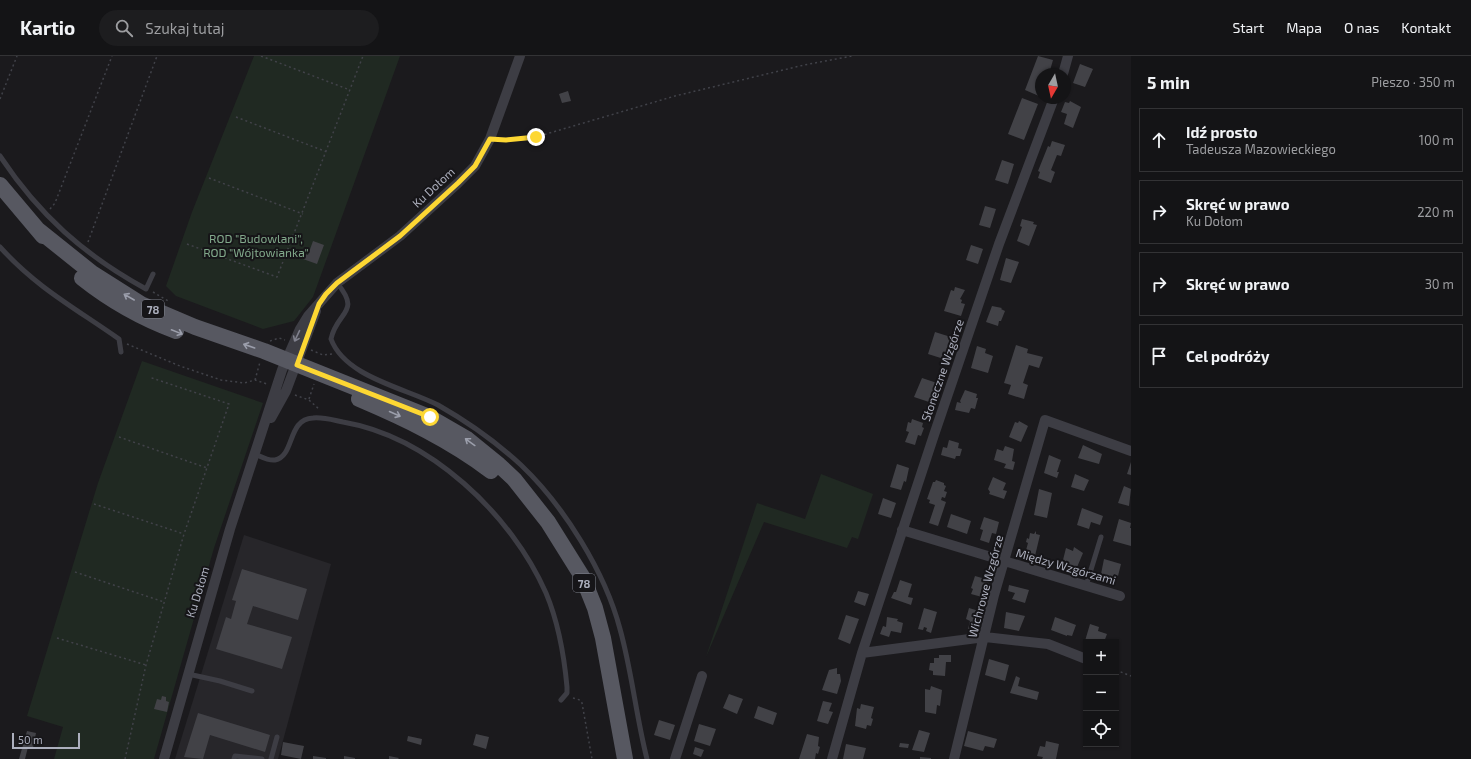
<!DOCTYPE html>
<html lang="pl">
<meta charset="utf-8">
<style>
:root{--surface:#141416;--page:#1d1d1f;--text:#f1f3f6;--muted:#9d9ea1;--line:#333335}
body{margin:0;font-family:"Exo 2",sans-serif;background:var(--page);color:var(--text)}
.controls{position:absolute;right:12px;bottom:12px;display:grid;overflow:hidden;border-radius:0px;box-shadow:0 1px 3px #0004}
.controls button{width:36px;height:36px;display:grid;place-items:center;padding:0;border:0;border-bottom:1px solid var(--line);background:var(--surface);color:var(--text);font:20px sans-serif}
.compass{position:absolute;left:1035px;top:12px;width:36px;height:36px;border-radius:50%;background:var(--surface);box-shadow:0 1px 3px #0004;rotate:189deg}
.scale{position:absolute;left:12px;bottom:10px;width:68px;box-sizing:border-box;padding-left:4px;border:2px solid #acafbd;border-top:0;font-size:11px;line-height:14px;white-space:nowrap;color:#acafbd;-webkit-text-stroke:3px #161518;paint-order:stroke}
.stop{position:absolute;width:12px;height:12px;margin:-9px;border:3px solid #fdd733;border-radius:50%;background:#fff}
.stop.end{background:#fdd733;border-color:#fff;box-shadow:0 1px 4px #0008}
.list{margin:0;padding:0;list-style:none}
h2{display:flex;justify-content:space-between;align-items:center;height:52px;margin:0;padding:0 16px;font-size:17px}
h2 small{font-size:13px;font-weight:400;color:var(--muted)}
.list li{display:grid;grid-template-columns:26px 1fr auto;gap:12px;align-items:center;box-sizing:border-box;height:64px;margin:0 8px 8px;padding:0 8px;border:1px solid var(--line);border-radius:0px}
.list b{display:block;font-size:15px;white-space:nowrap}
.list p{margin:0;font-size:13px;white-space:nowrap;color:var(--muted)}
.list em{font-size:13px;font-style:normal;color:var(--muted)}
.icon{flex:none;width:22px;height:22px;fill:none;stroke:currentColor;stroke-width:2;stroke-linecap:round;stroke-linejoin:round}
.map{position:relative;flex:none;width:1131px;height:703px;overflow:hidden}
header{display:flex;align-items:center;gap:24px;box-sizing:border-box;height:56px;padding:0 20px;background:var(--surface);border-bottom:1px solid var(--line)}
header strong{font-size:19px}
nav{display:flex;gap:22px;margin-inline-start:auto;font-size:14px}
.search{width:280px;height:36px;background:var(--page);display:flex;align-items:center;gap:10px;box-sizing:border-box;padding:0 14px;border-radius:22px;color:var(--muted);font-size:15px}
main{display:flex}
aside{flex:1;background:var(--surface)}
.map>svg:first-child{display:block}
.built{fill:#27262a}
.green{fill:#202922}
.building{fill:#424247}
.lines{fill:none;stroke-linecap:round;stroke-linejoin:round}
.path{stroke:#414249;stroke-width:1.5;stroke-dasharray:2 3;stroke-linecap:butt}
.service{stroke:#3d3d44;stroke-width:5}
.minor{stroke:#3d3d44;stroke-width:10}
.primary{stroke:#575861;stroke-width:16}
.oneway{stroke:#9b9eab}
.oneway2{stroke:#80818d}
.route{stroke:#fdd733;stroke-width:5}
.labels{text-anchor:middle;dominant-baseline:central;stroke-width:4;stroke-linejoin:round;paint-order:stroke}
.shield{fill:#161518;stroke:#7f818c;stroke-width:1}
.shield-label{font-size:11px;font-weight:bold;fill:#acafbd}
.street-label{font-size:12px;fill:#acafbd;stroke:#161518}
.park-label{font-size:12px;fill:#82a98b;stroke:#161518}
</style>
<header>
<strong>Kartio</strong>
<div class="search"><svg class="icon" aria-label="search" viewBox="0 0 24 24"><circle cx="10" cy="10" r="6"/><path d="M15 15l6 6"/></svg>Szukaj tutaj</div>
<nav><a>Start</a><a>Mapa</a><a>O nas</a><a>Kontakt</a></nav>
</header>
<main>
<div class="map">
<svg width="1131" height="703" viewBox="0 0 1131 703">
<rect width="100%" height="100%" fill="#1b1a1d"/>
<!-- built -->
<path class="built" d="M244 479 331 508 278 703H175Z"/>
<!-- green -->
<path class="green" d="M254 0H400L313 241 294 265 263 273 176 240 166 230 192 156Z
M142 305 263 347 214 492 154 703H54L63 671 27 660 98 427Z
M821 418 873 438 858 483 852 481 847 492 764 466 706 601 757 447 805 463Z"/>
<!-- building -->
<path class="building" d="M1038 0 1053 4 1049 18H1041V34L1039 40 1025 34Z
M1080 8 1093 13 1085 31 1073 27Z
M568 35 571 45 562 47 559 38Z
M1022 42 1038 48 1024 84 1008 78Z
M1070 45 1081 51 1073 72 1064 68 1067 58 1061 56 1065 46 1069 47Z
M1052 85 1065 89 1061 100 1057 99 1051 114 1055 116 1051 127 1038 122 1040 116 1038 115 1048 90 1050 91Z
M1002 104 1014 108 1008 128 995 124Z
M985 150 996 153 990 172 979 169Z
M1022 163 1034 166 1033 168 1037 169 1029 190 1017 185 1022 171 1020 170Z
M313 185 324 189 317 208 303 203 305 198 308 199Z
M971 189 983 193 978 208 966 204Z
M1006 202 1019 206 1011 227 1000 224Z
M955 231 965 234 960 243 962 244 961 247 965 248 961 260 944 255 951 234 954 235Z
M992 250 1002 252 1001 253 1005 255 1001 265H999L998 270 986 266Z
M935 276 954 282 947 304 928 298Z
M1016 289 1028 293 1027 297 1043 301 1039 312 1029 309 1023 327 1028 329 1024 343 1008 338 1011 329 1004 327Z
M977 290 986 293 985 297 993 300 988 317 971 312Z
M922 322 937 327 933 338 934 339 932 347 914 341Z
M965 334 977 338 976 342H978L975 353 971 352 969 357 955 354 957 346 961 347 960 345Z
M912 363 923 367 922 371 924 372 921 380 918 379 915 389 905 386 909 376 906 375 908 366 911 367Z
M1019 365 1028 370 1021 386 1009 381 1015 366 1018 367Z
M949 384 959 387 958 392 962 393 960 400H956L955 403 941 399 943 391 947 392Z
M1083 389 1102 398 1099 408 1078 402Z
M1005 390 1014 393 1012 405 1015 406 1013 414 1004 412 1006 408 994 404 997 393 1003 395Z
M1049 399 1061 404 1057 416H1059L1057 422 1044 417Z
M1131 406V419L1127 418Z
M897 408 909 412 906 426 904 425 901 434 890 431Z
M1075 418 1089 424 1084 435 1071 431Z
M993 421 1006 427 1003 434 1007 435 1004 443 989 438 990 436 988 433Z
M936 424 944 427V429L946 430 944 435 947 436 945 442 942 441 941 444 946 446 938 470 929 467 935 449 929 447 930 444 927 443 933 426H935Z
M1124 430 1131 433 1129 450 1118 447Z
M1039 433 1052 437 1047 462 1034 459Z
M883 442 896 447 891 462 878 458Z
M1082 452 1103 460 1100 469 1091 466 1089 473 1077 469Z
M951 458 971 465 967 478 947 471Z
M984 461 999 466 996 478 992 477 989 487 980 484 983 474 980 473Z
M1119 463 1131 467 1130 472H1131V490L1113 485Z
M1036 475V478L1040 479 1035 500 1025 498 1028 487 1026 486 1027 482 1029 483 1030 477 1034 478Z
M1074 491 1083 497 1075 516 1061 512 1066 492 1073 495Z
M1104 503 1121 508 1118 520 1114 518 1111 526 1100 523Z
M242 513 307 533 298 564 253 550 247 568 292 581 282 613 216 593 226 561 231 563 236 545 232 544Z
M975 520 989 524 987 535 983 536 982 541 971 538 973 533 971 532Z
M900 524 912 528 908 541 913 542 911 549 891 542 894 536H896Z
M1009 529 1029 534 1025 547 1012 543 1015 537 1008 535Z
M858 535 869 538 865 550 854 546Z
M924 552 937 556 931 577 926 575 927 572 924 571 923 574 918 573Z
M969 552 982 556 977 576 968 573 970 565 966 563Z
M1006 556 1025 560 1019 575 1004 572Z
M846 559 859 563 850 588 838 583Z
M887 561 898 563 897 565 903 567 901 577 891 575 889 581 880 578 883 570 886 571Z
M1055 561 1076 569 1072 580 1067 579V580L1051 574Z
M1090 568 1099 571 1098 575 1107 578 1104 586 1085 585Z
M939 599H951V606H946L945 620 933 619V615L929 614 930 607H934V602H939Z
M989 603 1009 609 1005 625 985 619Z
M837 612V618H840L841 625 837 638 822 634 829 614Z
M1016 620 1020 622 1018 630 1039 636 1037 644 1010 637Z
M931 630 942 634 940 650 937 649 936 658 925 656V633L930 634Z
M729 638 743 643 737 658 723 652Z
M162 640 166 641V645L169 646 167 656 154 653 157 643 161 644Z
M823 645 832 647 829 655 833 656 828 668 817 665Z
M861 648 874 651 871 662 873 663 871 670 867 669 866 673 855 670 857 652 860 653Z
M758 650 777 657 773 669 754 662Z
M198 657 270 679 265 696 210 679 203 703 184 701Z
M659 664 675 669 670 684 654 679Z
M699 668 716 673 710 690 694 685Z
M919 674 930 677 924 696 912 694Z
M27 675 36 677 33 692 28 691 25 703H19Z
M968 675 997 683 994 692 985 690 983 695 964 690Z
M476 678 489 681 486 693 473 689Z
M807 678 819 681 818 690 820 691 818 698 816 697 815 703H799Z
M408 680 422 683 421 689 407 685Z
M1046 685 1059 688 1056 703H1042L1043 701 1037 700 1040 690 1045 691Z
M283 686 304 690 301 703 281 699Z
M900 687 909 688 908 692 899 691Z
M846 688 866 692 863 703H843Z
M695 691 704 694 701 701 693 698Z
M313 700 326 702V703H313Z
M344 700 355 702V703H344Z
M389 700 399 702 398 703H389Z
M920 701 931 702V703H920Z"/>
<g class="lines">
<!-- path -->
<path class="path" d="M261 0 350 34
M0 43 17 0
M236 61 327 96
M500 84 536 81 675 40 804 9 852 0
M209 122 303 158
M50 153 55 147 112 0
M88 186 157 0
M187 188 277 221 363 0
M153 236 170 246
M270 285 279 282 285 284
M127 288 180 310 221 324 244 327 255 324 267 328
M311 294 323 299 332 298
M255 324 260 306
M295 339 309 344 320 354
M309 343 314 328
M119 381 207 412
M94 448 184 478
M75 516 164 546
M57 582 146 609
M1116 614 1131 620
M573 642 580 644 582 647 592 703
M125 703 146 609 184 478 229 348 149 321"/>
<!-- service -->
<path class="service" d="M0 100C39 159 84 199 146 233L153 218
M0 191C37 232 75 252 119 283L121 296
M337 227C362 257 337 255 331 283 345 321 405 332 438 349 468 366 496 386 521 409 564 450 605 516 620 573 632 616 636 660 647 703
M255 398C260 400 268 405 275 404 295 400 287 363 313 362 323 361 333 364 343 366 430 381 511 458 546 537 559 568 564 598 567 631V637L561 644
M1086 530 1101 481
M188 618 220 625 252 635
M234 703 235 700 262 703
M271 703 277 681"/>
<!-- minor -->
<path class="minor" d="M1063 18 1068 0
M271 362 286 335 316 255
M902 474 1120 540
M862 597 985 581 1048 588 1086 603
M164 703 230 473 282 314 300 273 308 260 337 227 400 180 458 127 475 110 490 83 520 0
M675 703 702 620
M832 703 862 597 934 379 999 188 1054 42
M954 703 994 539 1045 364 1131 395"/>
<!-- primary -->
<path class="primary" d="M0 129 43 180
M37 173 92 217 141 248 195 271 264 295 429 361 467 383 499 409 514 423 548 466 583 522 595 552 603 582 625 703
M82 222C111 245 141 262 176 275
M359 343C406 363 450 384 491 415"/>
</g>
<!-- one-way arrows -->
<defs><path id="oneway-shaft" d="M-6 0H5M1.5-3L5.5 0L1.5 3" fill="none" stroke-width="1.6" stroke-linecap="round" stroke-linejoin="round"/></defs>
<g class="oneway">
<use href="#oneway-shaft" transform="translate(129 241) rotate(-150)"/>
<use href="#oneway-shaft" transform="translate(177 276) rotate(22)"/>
<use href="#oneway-shaft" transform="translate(249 290) rotate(-161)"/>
<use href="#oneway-shaft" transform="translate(395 358) rotate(24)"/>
<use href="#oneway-shaft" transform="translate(470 386) rotate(-144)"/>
</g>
<use class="oneway2" href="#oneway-shaft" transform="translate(297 280) rotate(115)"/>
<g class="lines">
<!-- route -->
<path class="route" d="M430 361 297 309 319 248 326 238 337 227 400 180 458 127 475 110 490 83 506 84 536 81"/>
</g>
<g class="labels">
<!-- shield labels -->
<g class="shield">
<rect x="142" y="244" width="22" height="18" rx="3"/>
<rect x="573" y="518" width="22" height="18" rx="3"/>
</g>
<g class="shield-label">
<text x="153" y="253">78</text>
<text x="584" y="527">78</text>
</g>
<!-- street labels -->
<g class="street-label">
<text transform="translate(433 131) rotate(-43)">Ku Dołom</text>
<text transform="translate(942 314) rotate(-71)">Słoneczne Wzgórze</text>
<text transform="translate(1066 510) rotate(16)">Między Wzgórzami</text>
<text transform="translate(985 530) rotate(-75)">Wichrowe Wzgórze</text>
<text transform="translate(197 536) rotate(-73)">Ku Dołom</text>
</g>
<!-- park labels -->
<g class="park-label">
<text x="256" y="182">ROD "Budowlani",<tspan x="256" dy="14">ROD "Wójtowianka"</tspan></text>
</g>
</g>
</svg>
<div class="controls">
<button>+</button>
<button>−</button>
<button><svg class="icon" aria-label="locate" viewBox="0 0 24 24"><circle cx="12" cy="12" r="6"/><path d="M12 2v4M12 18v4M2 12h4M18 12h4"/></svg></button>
</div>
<svg class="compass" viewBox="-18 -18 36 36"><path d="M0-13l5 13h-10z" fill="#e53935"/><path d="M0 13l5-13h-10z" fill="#9d9ea1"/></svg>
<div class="scale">50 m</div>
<div class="stop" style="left:430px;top:361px"></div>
<div class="stop end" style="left:536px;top:81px"></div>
</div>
<aside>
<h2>5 min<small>Pieszo · 350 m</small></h2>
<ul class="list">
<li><svg class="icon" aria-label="ahead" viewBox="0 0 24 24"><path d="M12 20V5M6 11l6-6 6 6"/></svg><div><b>Idź prosto</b><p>Tadeusza Mazowieckiego</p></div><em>100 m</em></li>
<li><svg class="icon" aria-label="right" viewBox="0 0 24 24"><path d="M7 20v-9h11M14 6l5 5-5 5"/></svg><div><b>Skręć w prawo</b><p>Ku Dołom</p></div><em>220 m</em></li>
<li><svg class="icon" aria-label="right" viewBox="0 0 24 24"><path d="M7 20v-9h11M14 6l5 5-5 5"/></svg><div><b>Skręć w prawo</b></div><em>30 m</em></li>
<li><svg class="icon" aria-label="arrive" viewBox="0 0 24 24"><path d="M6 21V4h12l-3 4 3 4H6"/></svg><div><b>Cel podróży</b></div></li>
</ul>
</aside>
</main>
